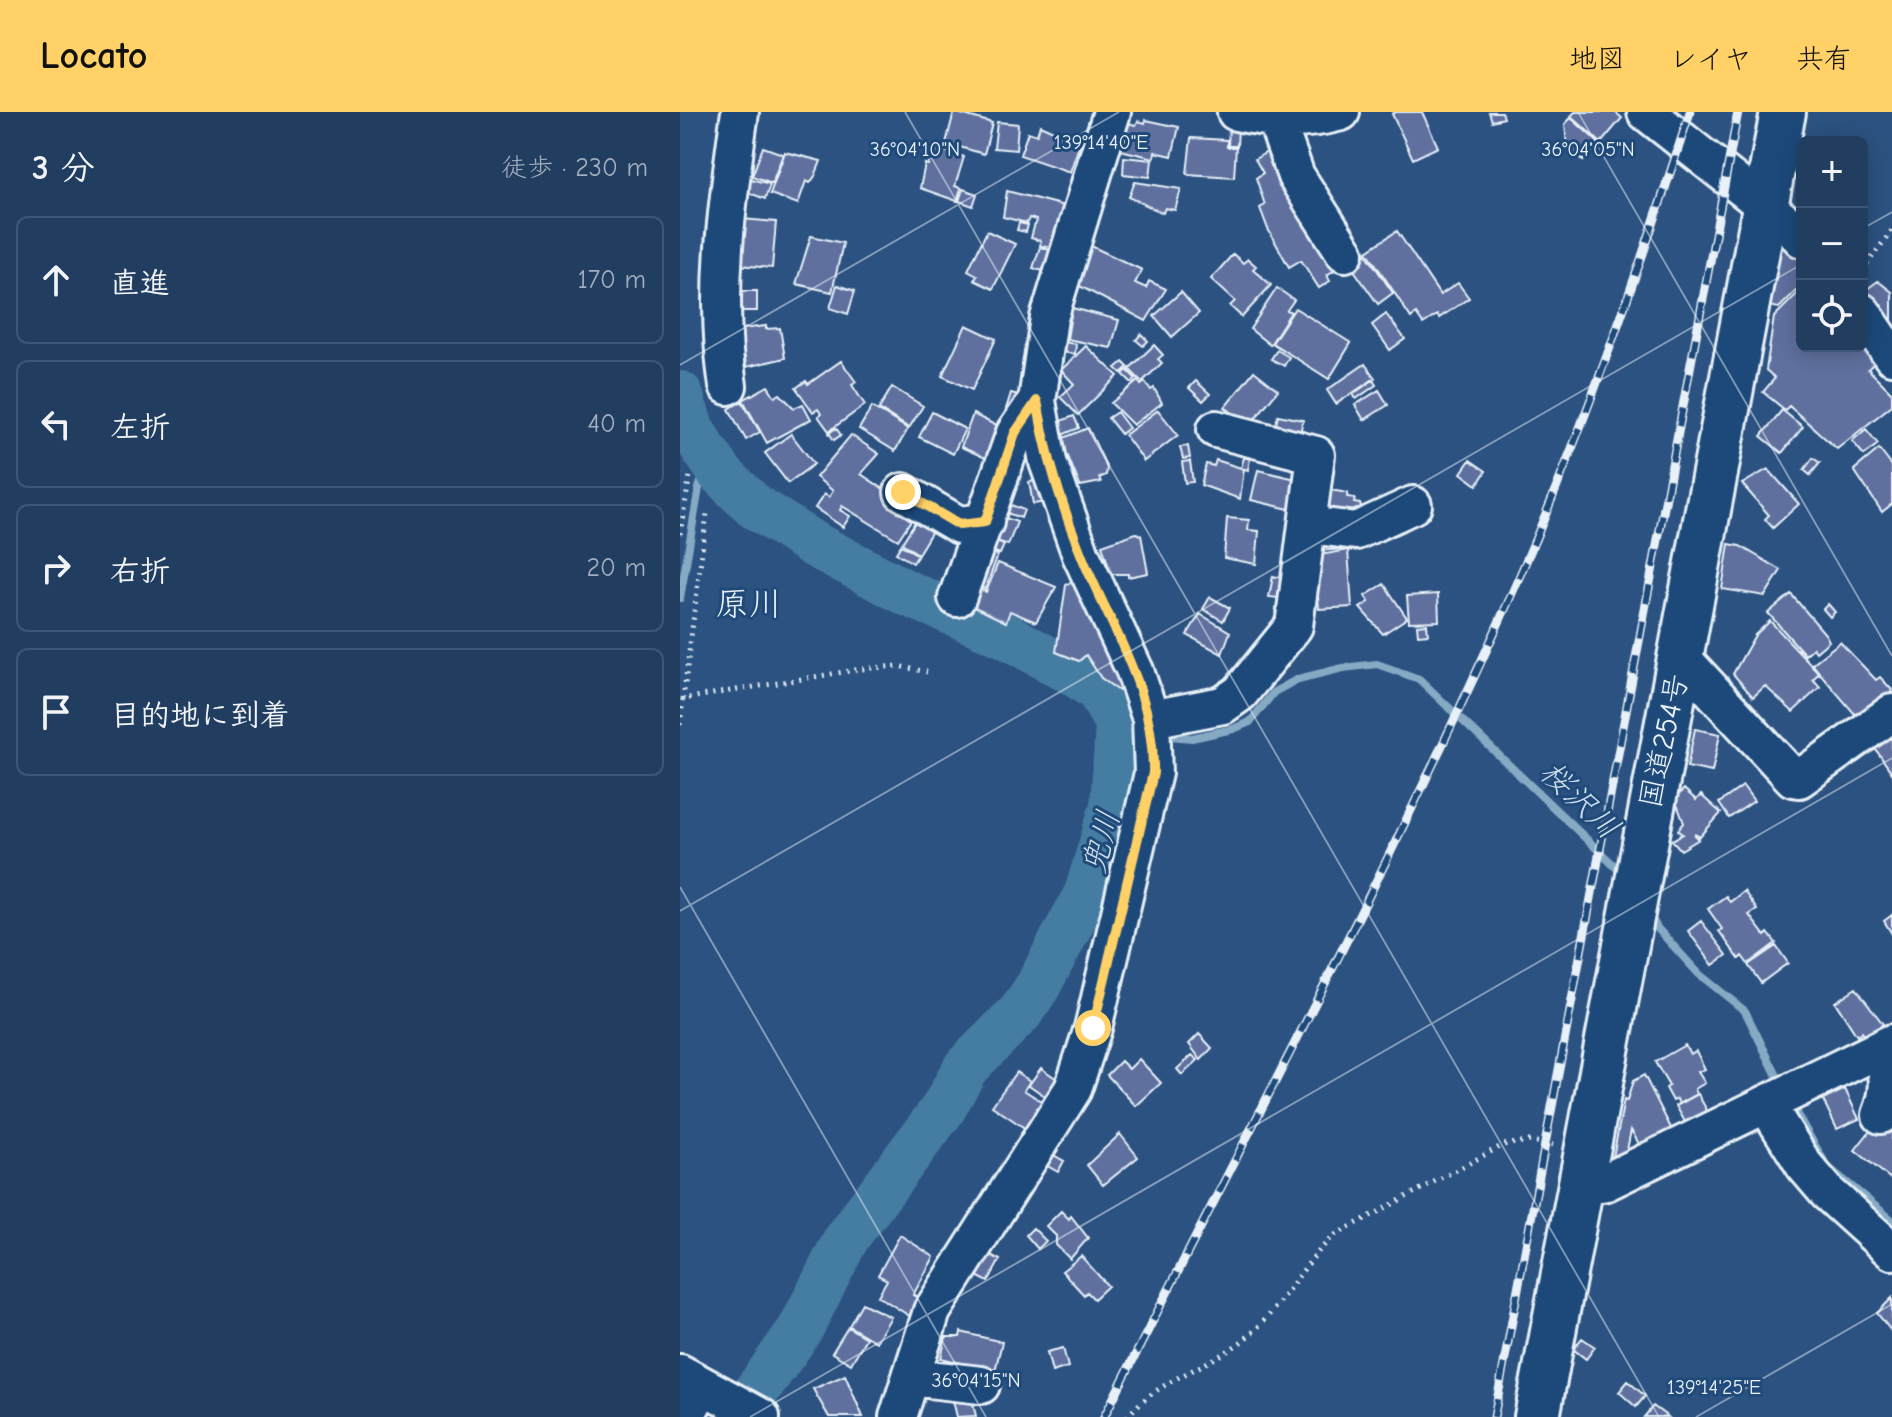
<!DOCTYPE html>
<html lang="ja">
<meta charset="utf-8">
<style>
:root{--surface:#213e61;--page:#2d496a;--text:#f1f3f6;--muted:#a2aebd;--line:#3e5776;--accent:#ffd166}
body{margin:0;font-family:"Comic Neue","Klee One",sans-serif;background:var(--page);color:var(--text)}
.controls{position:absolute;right:24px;top:24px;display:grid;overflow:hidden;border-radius:12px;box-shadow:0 4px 20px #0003}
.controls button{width:72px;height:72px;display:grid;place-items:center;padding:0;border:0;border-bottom:2px solid var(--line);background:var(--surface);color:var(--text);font:40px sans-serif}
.stop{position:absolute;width:24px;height:24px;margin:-18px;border:6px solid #ffd166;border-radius:50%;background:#fff}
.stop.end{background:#ffd166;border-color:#fff;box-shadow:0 2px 8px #0008}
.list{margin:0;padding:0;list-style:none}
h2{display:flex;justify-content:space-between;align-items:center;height:104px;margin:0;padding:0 32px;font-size:34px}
h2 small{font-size:26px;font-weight:400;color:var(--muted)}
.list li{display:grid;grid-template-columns:52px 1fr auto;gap:24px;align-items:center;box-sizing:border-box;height:128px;margin:0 16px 16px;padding:0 16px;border:2px solid var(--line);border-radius:12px}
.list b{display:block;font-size:30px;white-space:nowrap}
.list em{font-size:26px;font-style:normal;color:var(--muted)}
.icon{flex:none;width:44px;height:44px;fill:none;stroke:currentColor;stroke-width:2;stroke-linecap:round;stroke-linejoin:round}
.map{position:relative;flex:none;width:1212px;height:1305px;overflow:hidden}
header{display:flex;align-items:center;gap:48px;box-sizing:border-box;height:112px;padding:0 40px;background:var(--accent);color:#111}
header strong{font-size:38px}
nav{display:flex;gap:44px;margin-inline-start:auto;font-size:28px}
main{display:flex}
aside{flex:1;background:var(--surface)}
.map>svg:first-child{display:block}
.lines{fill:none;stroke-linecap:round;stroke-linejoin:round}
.stream{stroke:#86aac4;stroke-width:8}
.river{stroke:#447ba1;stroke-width:46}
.building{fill:#5f709f;stroke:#e8f1f8;stroke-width:2}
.minor-casing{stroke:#e8f1f8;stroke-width:42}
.highway-casing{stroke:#e8f1f8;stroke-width:50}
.path{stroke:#e8f1f8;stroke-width:5;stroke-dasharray:2 6;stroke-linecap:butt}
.minor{stroke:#1f4a7a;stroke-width:36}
.highway{stroke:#1f4a7a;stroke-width:44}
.rail-casing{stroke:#e8f1f8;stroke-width:9}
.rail{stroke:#1f4a7a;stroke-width:6;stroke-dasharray:18;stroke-linecap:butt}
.route{stroke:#ffd166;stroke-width:10}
.ticks{fill:none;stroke:#e8f1f8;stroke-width:2;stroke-opacity:0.45}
.labels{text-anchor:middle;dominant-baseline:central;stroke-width:6;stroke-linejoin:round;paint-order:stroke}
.street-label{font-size:30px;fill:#e8f1f8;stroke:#1f4a7a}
.water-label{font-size:32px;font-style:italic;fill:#cfdfeb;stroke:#1f4a7a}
.quarter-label{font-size:34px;fill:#e8f1f8;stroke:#1f4a7a}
.ticks-label{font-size:20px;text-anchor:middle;fill:#e8f1f8;stroke:#1f4a7a;stroke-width:6;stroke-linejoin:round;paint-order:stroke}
</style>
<header>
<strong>Locato</strong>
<nav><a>地図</a><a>レイヤ</a><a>共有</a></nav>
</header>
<main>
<aside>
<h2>3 分<small>徒歩 · 230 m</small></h2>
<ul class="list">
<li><svg class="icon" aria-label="ahead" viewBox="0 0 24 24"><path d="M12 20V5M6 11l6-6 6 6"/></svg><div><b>直進</b></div><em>170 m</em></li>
<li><svg class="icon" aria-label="left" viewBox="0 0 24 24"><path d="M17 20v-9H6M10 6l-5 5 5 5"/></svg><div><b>左折</b></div><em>40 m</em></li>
<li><svg class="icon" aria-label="right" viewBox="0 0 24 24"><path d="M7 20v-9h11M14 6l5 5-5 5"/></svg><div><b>右折</b></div><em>20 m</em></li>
<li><svg class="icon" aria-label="arrive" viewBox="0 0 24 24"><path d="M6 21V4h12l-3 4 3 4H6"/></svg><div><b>目的地に到着</b></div></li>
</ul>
</aside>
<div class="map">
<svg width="1212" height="1305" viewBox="0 0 1212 1305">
<rect width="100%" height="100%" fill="#2c5281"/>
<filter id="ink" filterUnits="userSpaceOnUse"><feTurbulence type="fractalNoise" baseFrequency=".0125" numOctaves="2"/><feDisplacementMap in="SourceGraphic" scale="16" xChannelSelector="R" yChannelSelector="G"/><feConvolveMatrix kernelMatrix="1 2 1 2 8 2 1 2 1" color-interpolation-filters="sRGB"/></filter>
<g filter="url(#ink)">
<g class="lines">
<!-- stream -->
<path class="stream" d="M0 486 19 376 30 345
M438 613 463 619
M480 623 512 626 553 617 570 610 594 580 618 567 663 556 697 552 739 567 943 762
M968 800 977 816 1019 862 1065 899 1102 974
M1109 989 1147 1054 1212 1108"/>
<!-- river -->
<path class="river" d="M0 282 12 319 41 362 74 394 133 432 229 482 325 523 397 563 419 579 438 613 433 694 407 781 358 874 340 901 286 955 263 997 167 1125 120 1218 58 1305"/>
</g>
<!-- building -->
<path class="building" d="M274 0 312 11 304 42 266 31Z
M716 0H742L758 35 733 47 712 2Z
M809 0H822L824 6 812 9Z
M895 0H935L942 6 921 31 891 4Z
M891 6 919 31 903 49 887 35 885 12Z
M466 8 499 15 492 44 475 40 474 46 436 37 443 10 456 13 458 9 465 11Z
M317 10 338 12 336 38 314 36Z
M360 13 400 31 390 60 340 43 348 20 357 23Z
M549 15 558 16 557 34H548Z
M511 26 547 28V35H556L554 65 507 62Z
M83 35 103 42 92 71 72 64Z
M253 35 284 45 275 74 281 76 277 89 240 76 245 52 248 53Z
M590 38 662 153 647 163 650 169 639 176 621 148 609 155 588 117 580 96 585 93 576 66 583 61 575 47Z
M105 40 141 49 135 64 130 71 126 69 118 92 90 82Z
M444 45 472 48 470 65 443 62Z
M71 67 90 72 85 87 67 80Z
M455 70 501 77 495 98 485 96 483 101 449 85Z
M283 77 297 82 293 94 279 89Z
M327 79 388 95 380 135 360 134 361 129 351 126 356 108 349 106 347 111 323 105Z
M62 107 96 110 92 156 59 153Z
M339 111 348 113 346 120 337 118Z
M307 119 335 132 313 177 294 168 297 163 288 158Z
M717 119 760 183 778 171 789 186 759 206 757 203 743 212 736 202 731 206 687 139Z
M131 124 163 131 152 180 116 172Z
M1099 131 1122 143 1119 176 1099 196 1088 194Z
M411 134 462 158 455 171 466 176 469 169 486 177 466 209 394 171Z
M360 135 376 140 370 161 353 156Z
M685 140 713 181 698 192 669 151Z
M553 142 563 151 568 147 576 154 573 157 591 173 562 205 550 194 555 189 531 167Z
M1198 169 1212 180V207L1206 211 1183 180Z
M157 173 175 179 168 202 150 196Z
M597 176 614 188 607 198 611 200 590 233 570 217Z
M1122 177V234H1182V231L1198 247 1188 257 1212 281V293L1157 337 1109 294 1105 298 1083 280 1095 266 1086 258 1094 205Z
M57 179H77V199H57Z
M501 180 519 201 492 225 474 204Z
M392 196 439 208 431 236 387 227Z
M615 196 671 231 649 267 592 231Z
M706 202 725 227 710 238 692 213Z
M286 213 316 227 292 278 262 264Z
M86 214V217L100 216 105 246 66 255 65 246 59 247 56 225 62 224 61 217Z
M461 222 468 229 463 234 456 228Z
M383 230 396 232 395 242 381 240Z
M474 233 483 243 478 247 482 251 462 270 449 257Z
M406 234 438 264 398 303 380 285 394 272 381 258Z
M597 238 609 245 604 254 591 247Z
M161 249 176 270 172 273 185 293 149 319 138 304 141 302 138 297 133 300 116 276 126 269 128 272Z
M443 250 448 255 441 261 436 256Z
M685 252 695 266 656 292 647 278Z
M447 258 456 267 452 271 443 262Z
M574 259 598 278 569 314 545 295Z
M693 268 696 273 676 287 673 282Z
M458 269 461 273 465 270 471 278 474 276 482 291 453 313 431 291Z
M516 269 530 282 523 289 509 276Z
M88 274 95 285 100 282 114 296 123 292 131 307 87 331 63 288Z
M212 275 243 294 229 316 199 297Z
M699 278 708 293 684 308 675 293Z
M331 281 339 283 334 299 326 297Z
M62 289 80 320 66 328 49 297Z
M192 295 228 317 215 339 179 317Z
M478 298 498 323 464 349 445 323Z
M1102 298 1123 315 1102 341 1081 324Z
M252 300 285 317 273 342 239 325Z
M437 300 449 316 441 322 428 306Z
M293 302 325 318 310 348 281 335Z
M598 303 623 308 619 326 594 321Z
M394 304 399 316 382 323 378 310Z
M156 316 161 323 154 328 149 321Z
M408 316 427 356 426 363 419 366 421 370 400 374 381 327Z
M1186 317 1198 332 1184 343 1172 329Z
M111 322 134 352 108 371 85 341Z
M171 323 199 342 181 362 229 394 233 405 218 428 162 394 160 398 170 404 163 415 135 396 144 382 149 385 153 379 136 365Z
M508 334 510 346 503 347 500 335Z
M1199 337 1212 354V392L1202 400 1174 358Z
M564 345 570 347 568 358 561 356Z
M1133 346 1140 351 1130 363 1124 358Z
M536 348 564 357 560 387 521 373 526 352 534 354Z
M790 348 806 359 797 373 781 361Z
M510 349 513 370 505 371 502 350Z
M1088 357 1119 392 1093 416 1085 407 1089 403 1062 372Z
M578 358 616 367 609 397 571 388Z
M361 368 366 390 353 392 349 370Z
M644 377 668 381 667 385 675 386 674 391 680 392 684 400 682 408 640 401Z
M318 388 344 398 341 406 315 397Z
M312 401 337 410 328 433 303 424Z
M547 406 569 408 568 418 579 419 576 452 544 446Z
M237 407 253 417 238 442 222 431Z
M456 421 461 423 468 461 448 465V462H431L422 433Z
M661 421 663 437 639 439 638 423Z
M305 426 324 433 320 442 301 435Z
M1049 432 1060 434 1101 458 1085 484 1042 477Z
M221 433 238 443 233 451 216 441Z
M300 436 318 443 305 477 287 470Z
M668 438 672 495 639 497 635 444Z
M318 451 376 475 356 510 330 499 326 510 282 489 289 473 306 480Z
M593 464 601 466 598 486 589 485Z
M395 467 450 567 439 579 421 566 406 543 399 549 376 540 386 473Z
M704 472 727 506 703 522 680 496 689 490 685 484Z
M758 482 759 509 729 510 727 484Z
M1111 482 1146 523 1149 529 1136 540 1133 536 1125 543 1088 501Z
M530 485 550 496 543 509 523 497Z
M1148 492 1155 500 1150 505 1143 497Z
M520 502 550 520 542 542 507 523Z
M1090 509 1139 561 1133 567 1140 575 1113 600 1085 574 1073 585 1053 562 1075 523Z
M747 512 748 522 738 523 737 513Z
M1160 530 1196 568 1200 565 1212 578 1209 585 1179 607 1132 552Z
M1212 609V661L1194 635Z
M1015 617 1040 622 1032 660 1007 655Z
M1063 674 1074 689 1049 706 1039 691Z
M1004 677 1016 688 1021 683 1041 701 1020 725 1014 722 1019 727 1001 738 992 728 1003 722 998 718 1004 711 995 687Z
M1064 779 1077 798 1069 803 1085 824 1088 821 1096 831 1068 852 1062 844 1059 847 1039 819 1042 817 1028 797 1046 784 1050 790Z
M1212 803V822L1204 809Z
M1021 809 1047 843 1033 853 1008 819Z
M1096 834 1108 851 1081 871 1068 853Z
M1176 876 1203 912 1184 924 1182 920 1177 924 1155 890Z
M519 922 532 936 521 948 509 932Z
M1005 933 1010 942 1016 939 1025 957 1018 960 1025 971 1015 977 1017 982 999 992 997 987 993 989 986 976 989 974 975 950Z
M512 943 518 948 502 963 497 957Z
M459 947 481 971 456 994 427 963 441 949 449 957Z
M361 956 377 967 365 984 349 973Z
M336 960 350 969 344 978 367 993 349 1019 312 994Z
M964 963 994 1022 963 1039 951 1018 945 1048 933 1045 944 988 947 989 953 969Z
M1165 977 1179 1007 1157 1017 1143 988Z
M1018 982 1030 1004 1008 1015 996 994Z
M1204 1012 1212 1018V1068L1175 1038 1194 1014Z
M440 1022 458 1045 423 1073 407 1053Z
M370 1041 384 1049 378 1060 364 1052Z
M381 1099 389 1107 391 1104 408 1126 390 1147 376 1133V1124L366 1114Z
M353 1116 366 1129 358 1137 346 1123Z
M220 1123 254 1145 233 1183 249 1191 239 1210 198 1184 207 1168 198 1163Z
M303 1139 320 1148 308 1170 291 1161Z
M401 1144 428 1174 414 1187 407 1180 404 1183 382 1159Z
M1212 1186V1220L1197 1201Z
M182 1191 211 1205 196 1230 169 1214Z
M168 1215 186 1226 171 1252 152 1241Z
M281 1220 322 1230 315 1259 261 1246 266 1225H280Z
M902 1226 915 1235 906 1247 893 1237Z
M383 1236 388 1255 372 1260 367 1240Z
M165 1263 183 1305H149L133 1277Z
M948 1269 965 1284 956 1295 939 1280Z
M290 1280 296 1304 277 1305 272 1284Z
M973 1294 988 1305H964Z"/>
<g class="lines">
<!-- minor casing -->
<g class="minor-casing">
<path id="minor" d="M556 0C593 8 624 10 661 0
M966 0 1109 113 1122 127
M596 8 616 64 665 141
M1182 200 1212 244
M48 274C34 183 47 91 60 0
M223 380 279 413 305 410
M629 413 676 419 733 393
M277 486 335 321 357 289
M1002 546 1113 666 1119 667 1212 601
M471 607 543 593 560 581 614 514 636 343 536 317
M1086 992 1124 1053 1148 1081 1212 1139
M1201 1003C1211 978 1209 962 1201 937
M899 1075 926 1070 1212 931
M0 1261 81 1305
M231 1265 301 1273
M5 1305 22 1275
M218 1305 252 1199 393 977 413 916 473 661 471 607 455 559 401 443 368 350 357 289 369 206 432 0"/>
</g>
<!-- highway casing -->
<g class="highway-casing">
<path id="highway" d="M857 1305C936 869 1024 436 1103 0"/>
</g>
<!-- path -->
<path class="path" d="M1182 159 1212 118
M0 422 10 363
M3 587 27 401
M0 613 3 587 181 557 218 554 247 560
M447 1305C481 1263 537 1255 575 1218 605 1189 623 1151 655 1123L823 1033 850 1029 873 1033"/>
<!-- minor -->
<use href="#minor" class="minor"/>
<!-- highway -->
<use href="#highway" class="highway"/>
<!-- rail casing -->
<g class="rail-casing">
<path id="rail" d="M424 1305C561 1033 706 764 830 486 900 328 957 164 1010 0
M814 1305 1058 0"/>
</g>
<!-- rail -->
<use href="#rail" class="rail"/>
</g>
</g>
<g class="lines" filter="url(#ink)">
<!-- route -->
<path class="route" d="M223 380 279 413 305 410 335 321 357 289C366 342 381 392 401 442 431 517 475 577 473 661L413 916"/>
</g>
<!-- ticks -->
<path class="ticks" d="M225 0 979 1305M898 0 1212 544M1182 117 1212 100M0 253 439 0M0 775 306 1305M0 799 1122 152M70 1305 1212 646M1016 1305 1212 1192"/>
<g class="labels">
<!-- street labels -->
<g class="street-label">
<text transform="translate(984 629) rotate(-78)">国道254号</text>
</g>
<!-- water labels -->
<g class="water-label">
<text transform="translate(900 688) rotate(44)">桜沢川</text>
<text transform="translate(421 730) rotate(-75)">兜川</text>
</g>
<!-- quarter labels -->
<g class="quarter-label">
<text x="69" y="492">原川</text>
</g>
</g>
<g class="ticks-label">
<text x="421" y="37">139°14'40"E</text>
<text x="235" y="44">36°04'10"N</text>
<text x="908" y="44">36°04'05"N</text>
<text x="296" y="1275">36°04'15"N</text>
<text x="1034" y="1282">139°14'25"E</text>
</g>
</svg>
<div class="controls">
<button>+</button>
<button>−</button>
<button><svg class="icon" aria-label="locate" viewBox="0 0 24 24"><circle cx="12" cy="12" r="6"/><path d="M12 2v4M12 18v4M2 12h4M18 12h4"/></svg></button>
</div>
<div class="stop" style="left:413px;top:916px"></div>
<div class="stop end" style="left:223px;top:380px"></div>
</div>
</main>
